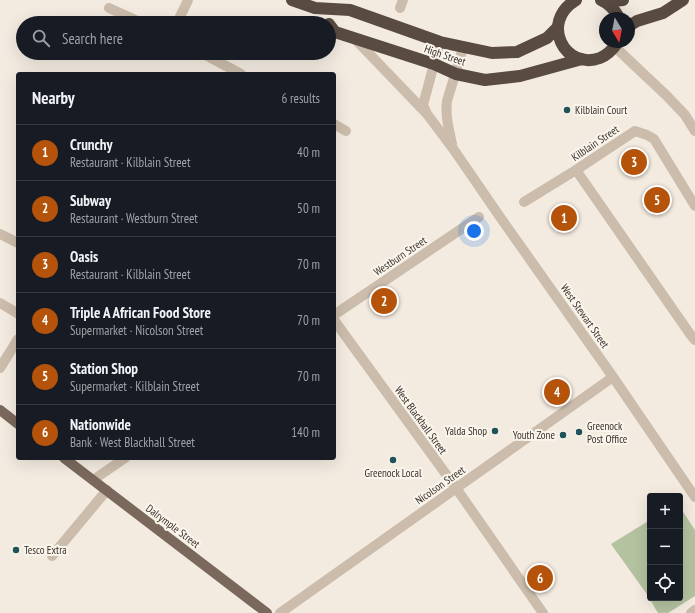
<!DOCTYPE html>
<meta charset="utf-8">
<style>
:root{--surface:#171b24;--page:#20242c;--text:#f1f3f6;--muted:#9ea1a6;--line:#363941;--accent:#b45309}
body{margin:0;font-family:"PT Sans Narrow",sans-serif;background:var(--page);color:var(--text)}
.controls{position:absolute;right:12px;bottom:12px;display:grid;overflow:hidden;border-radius:4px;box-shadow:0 4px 16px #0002}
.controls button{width:36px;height:36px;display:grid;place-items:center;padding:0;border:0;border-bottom:1px solid var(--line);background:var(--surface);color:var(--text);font:20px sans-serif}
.compass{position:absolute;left:599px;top:12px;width:36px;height:36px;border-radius:50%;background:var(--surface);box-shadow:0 4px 16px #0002;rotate:170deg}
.you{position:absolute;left:474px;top:231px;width:14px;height:14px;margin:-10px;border:3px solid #fff;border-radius:50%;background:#1a73e8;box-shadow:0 0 0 6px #1a73e833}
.badge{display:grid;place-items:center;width:26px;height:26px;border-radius:50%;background:var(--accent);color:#fff;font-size:13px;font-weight:700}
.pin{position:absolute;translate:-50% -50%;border:2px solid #fff;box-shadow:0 1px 4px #0006}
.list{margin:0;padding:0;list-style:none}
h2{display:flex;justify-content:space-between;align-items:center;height:52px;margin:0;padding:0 16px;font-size:17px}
h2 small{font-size:13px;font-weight:400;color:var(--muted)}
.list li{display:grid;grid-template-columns:26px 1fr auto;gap:12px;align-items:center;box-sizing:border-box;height:56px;padding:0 16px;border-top:1px solid var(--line)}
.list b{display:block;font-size:15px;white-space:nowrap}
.list p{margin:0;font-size:13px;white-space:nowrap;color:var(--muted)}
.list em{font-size:13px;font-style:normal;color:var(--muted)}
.icon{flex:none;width:22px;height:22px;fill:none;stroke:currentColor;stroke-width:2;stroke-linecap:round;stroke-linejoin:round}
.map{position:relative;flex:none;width:695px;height:613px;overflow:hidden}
.search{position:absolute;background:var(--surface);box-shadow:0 4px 16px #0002;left:16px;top:16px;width:320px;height:44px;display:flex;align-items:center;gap:10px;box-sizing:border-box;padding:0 14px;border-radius:22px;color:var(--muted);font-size:15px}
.panel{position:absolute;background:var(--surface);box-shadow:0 4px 16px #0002;left:16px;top:72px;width:320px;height:388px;border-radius:4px}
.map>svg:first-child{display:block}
.green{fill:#b4c29f}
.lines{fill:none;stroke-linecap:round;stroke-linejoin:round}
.minor{stroke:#cbbcab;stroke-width:10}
.major{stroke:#7a685c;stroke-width:10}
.highway{stroke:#594b42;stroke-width:12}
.poi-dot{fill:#20525a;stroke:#faf5ec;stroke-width:1.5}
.labels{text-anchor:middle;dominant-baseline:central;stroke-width:4;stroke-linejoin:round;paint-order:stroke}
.street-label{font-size:11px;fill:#39302a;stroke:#faf5ec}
.poi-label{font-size:11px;fill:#39302a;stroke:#faf5ec;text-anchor:start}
</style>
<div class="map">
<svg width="695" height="613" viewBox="0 0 695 613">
<rect width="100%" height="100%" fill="#f3ebe0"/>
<!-- green -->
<path class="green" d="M680 507 695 530V596L668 613H658L646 593 611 544 650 520V598H680Z"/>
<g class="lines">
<!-- minor -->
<path class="minor" d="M109 8 142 23
M400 8 403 0
M177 23 188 0
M355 39 427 114 454 150 500 217 613 377 695 497
M615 47 667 96 685 115 695 131
M202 53 241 74
M427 114 423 105 440 42
M334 124 346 131
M452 144C449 129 445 116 447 101L463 48
M576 170 690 334 695 340
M524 202 576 170 635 131 647 135 654 139 695 206
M0 234 18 243
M0 303 17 313 18 314
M334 315 479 217
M334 320 456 488 543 613
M0 368 18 339
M93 480 125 458
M52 556 107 490
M280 613 613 377
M691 613 695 610"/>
<!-- major -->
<path class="major" d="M0 410 18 424
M64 458 267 613"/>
<!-- highway -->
<path class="highway" d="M292 0 315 8 350 10 440 42 492 53 517 52 547 38 558 27
M576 0C539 22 565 71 600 58 608 55 613 49 618 42
M601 0C610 4 615 10 619 18
M606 2 623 0
M329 24 335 32 434 64 456 74 485 80 520 76 582 59
M629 26 637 21 663 13 683 0"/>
</g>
<!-- markers -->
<g class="poi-dot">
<circle cx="567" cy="110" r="4"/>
<circle cx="495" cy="431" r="4"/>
<circle cx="579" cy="432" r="4"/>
<circle cx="563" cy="435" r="4"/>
<circle cx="393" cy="460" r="4"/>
<circle cx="16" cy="550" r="4"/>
</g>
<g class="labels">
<!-- street labels -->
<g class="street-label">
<text transform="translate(445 55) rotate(19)">High Street</text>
<text transform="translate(595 143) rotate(-34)">Kilblain Street</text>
<text transform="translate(400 256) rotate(-34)">Westburn Street</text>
<text transform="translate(585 316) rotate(55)">West Stewart Street</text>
<text transform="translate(421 420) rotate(54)">West Blackhall Street</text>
<text transform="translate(440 485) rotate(-35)">Nicolson Street</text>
<text transform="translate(173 526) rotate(37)">Dalrymple Street</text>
</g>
<!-- poi labels -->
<g class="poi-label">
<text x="575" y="110">Kilblain Court</text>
<text x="587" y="426">Greenock<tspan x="587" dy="13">Post Office</tspan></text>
<text x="487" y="431" text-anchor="end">Yalda Shop</text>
<text x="555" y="435" text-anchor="end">Youth Zone</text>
<text x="393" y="473" text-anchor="middle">Greenock Local</text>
<text x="24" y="550">Tesco Extra</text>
</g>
</g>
</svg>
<div class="controls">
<button>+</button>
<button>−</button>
<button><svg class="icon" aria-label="locate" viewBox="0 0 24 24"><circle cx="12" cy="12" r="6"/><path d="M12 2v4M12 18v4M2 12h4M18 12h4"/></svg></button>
</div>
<svg class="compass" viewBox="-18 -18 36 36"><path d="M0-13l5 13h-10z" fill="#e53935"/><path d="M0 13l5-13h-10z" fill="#9ea1a6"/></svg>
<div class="you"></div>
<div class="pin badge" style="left:564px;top:218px">1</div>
<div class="pin badge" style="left:384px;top:301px">2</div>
<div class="pin badge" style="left:634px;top:162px">3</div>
<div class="pin badge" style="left:557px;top:392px">4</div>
<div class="pin badge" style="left:657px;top:200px">5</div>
<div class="pin badge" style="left:540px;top:578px">6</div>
<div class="search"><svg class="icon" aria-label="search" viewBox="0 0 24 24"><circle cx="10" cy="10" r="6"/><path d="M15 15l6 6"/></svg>Search here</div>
<section class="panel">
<h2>Nearby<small>6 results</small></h2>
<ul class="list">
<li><span class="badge">1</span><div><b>Crunchy</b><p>Restaurant · Kilblain Street</p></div><em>40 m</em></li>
<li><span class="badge">2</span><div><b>Subway</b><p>Restaurant · Westburn Street</p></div><em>50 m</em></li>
<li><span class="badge">3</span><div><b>Oasis</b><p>Restaurant · Kilblain Street</p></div><em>70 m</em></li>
<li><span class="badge">4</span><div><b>Triple A African Food Store</b><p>Supermarket · Nicolson Street</p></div><em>70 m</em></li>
<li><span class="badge">5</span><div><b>Station Shop</b><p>Supermarket · Kilblain Street</p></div><em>70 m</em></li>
<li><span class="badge">6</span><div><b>Nationwide</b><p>Bank · West Blackhall Street</p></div><em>140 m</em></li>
</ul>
</section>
</div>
